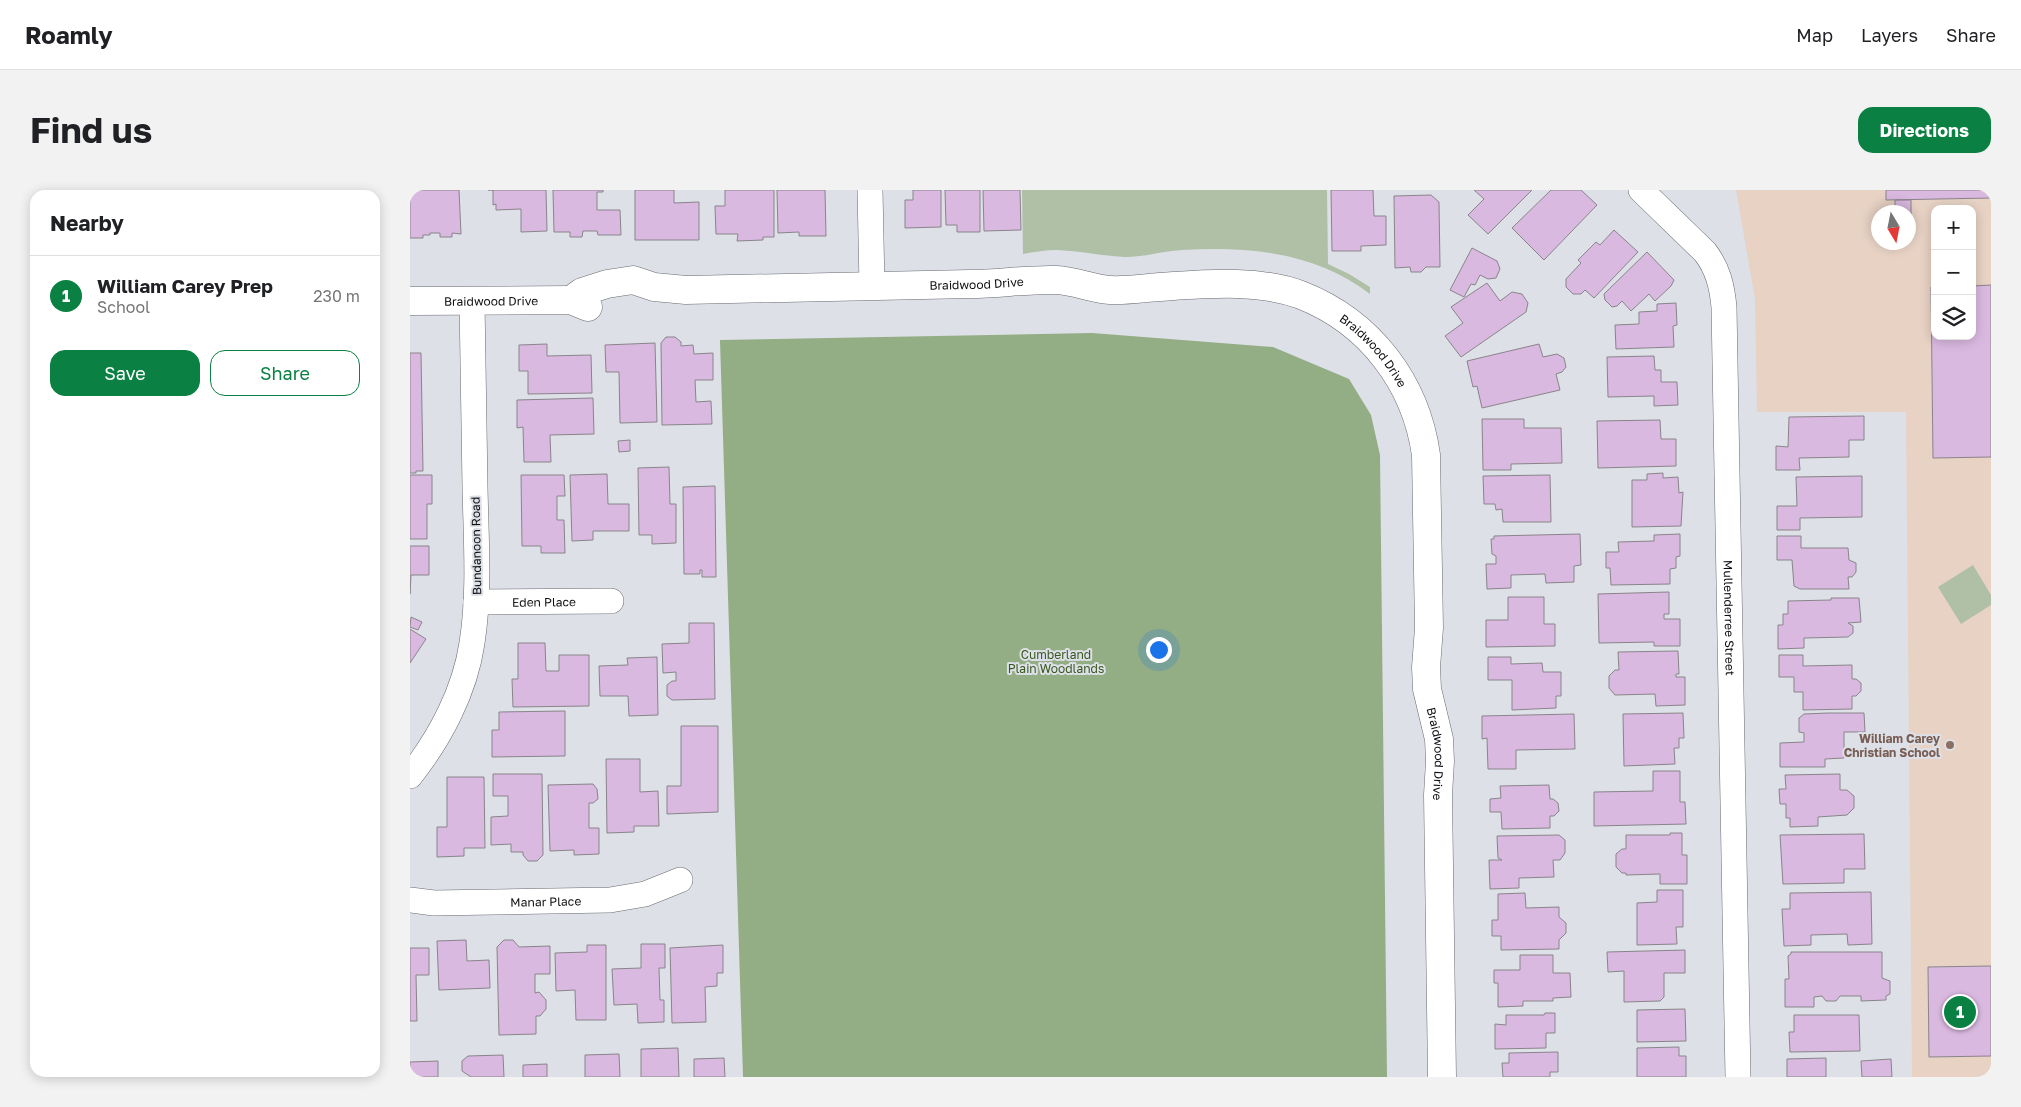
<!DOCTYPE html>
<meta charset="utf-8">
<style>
:root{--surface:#fff;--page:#f2f2f2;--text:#202124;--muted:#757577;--line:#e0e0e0;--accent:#0b8043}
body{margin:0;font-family:"Golos Text",sans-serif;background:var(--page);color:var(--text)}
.controls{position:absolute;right:15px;top:15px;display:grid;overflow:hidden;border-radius:10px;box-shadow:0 2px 12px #0003}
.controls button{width:45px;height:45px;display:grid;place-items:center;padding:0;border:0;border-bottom:1px solid var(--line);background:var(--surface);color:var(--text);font:25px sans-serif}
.compass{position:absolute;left:1461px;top:15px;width:45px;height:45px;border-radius:50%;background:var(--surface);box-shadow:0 2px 12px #0003;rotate:170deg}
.you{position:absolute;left:748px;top:459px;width:18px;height:18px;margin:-12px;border:4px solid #fff;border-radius:50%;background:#1a73e8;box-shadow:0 0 0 8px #1a73e833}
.badge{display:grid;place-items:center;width:32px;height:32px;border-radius:50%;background:var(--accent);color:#fff;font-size:16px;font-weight:700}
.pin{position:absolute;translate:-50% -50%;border:2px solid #fff;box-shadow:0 1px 5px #0006}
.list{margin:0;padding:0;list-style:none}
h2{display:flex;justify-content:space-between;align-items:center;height:65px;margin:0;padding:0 20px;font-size:21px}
h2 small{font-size:16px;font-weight:400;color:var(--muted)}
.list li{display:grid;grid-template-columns:32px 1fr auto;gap:15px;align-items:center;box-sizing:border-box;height:80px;padding:0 20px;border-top:1px solid var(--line)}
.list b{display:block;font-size:19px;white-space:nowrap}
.list p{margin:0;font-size:16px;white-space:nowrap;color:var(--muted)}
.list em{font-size:16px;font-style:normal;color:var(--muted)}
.actions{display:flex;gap:10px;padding:15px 20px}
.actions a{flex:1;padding:11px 0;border:1px solid var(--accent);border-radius:15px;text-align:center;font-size:18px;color:var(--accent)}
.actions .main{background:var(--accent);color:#fff}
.icon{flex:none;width:28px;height:28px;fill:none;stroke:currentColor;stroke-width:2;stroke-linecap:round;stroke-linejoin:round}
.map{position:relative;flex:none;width:1581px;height:887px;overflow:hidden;border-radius:15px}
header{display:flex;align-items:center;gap:30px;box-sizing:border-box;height:70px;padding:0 25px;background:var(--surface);border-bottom:1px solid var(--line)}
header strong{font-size:24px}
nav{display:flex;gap:28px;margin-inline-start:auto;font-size:18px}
.intro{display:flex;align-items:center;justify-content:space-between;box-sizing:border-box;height:120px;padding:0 30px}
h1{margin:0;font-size:35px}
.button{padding:12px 22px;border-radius:15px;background:var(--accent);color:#fff;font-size:18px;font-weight:700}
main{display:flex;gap:30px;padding:0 30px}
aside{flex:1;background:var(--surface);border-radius:15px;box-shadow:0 2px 12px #0003}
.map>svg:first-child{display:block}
.education{fill:#e7d2c4;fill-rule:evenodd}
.green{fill:#afc0a6}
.forest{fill:#93ad84}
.building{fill:#dab9e0;stroke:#89848a}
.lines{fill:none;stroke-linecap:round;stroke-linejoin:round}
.minor-casing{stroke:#686a70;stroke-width:26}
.tertiary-casing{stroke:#686a70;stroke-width:29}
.minor{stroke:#fff;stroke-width:25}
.tertiary{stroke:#fff;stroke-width:28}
.education-dot{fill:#8d6e63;stroke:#dde0e7;stroke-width:2}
.labels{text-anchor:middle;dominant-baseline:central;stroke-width:4;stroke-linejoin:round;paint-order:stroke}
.street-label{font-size:12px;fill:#0d0e10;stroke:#dde0e7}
.park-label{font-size:12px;fill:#37581e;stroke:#dde0e7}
.education-label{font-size:12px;font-weight:bold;fill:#785e54;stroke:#dde0e7;text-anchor:end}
</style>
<header>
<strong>Roamly</strong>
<nav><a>Map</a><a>Layers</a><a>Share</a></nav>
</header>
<div class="intro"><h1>Find us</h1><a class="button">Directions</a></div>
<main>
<aside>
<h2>Nearby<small></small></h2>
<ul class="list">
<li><span class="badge">1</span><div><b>William Carey Prep</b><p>School</p></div><em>230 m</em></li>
</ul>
<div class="actions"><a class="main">Save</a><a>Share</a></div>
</aside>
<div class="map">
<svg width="1581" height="887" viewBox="0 0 1581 887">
<rect width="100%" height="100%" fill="#dde0e7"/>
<!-- education -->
<path class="education" d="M1326 0H1581V887H1502L1496 222H1347L1345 109ZM1525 19H1562V146H1525ZM1468 22H1498V52H1468Z"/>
<!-- green -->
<path class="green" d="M612 0H917L918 74 939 84 960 97V104C905 62 838 56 772 60 753 61 735 67 715 67 693 66 670 61 647 60 636 60 624 62 613 64Z
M1563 375 1581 405V415L1551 434 1528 397Z"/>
<!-- forest -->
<path class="forest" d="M682 143 863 157 939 189 961 225 970 265 977 887H333L310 150Z"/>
<!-- building -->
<path class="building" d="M0 0H49L51 44 42 43V47H30V43H20V45H13V48H0Z
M78 0H136L137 41 111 42V19L86 20V14L83 15V0Z
M143 0H193V2H187V20H210L211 45H188L187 41H173L172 47H160V42H144Z
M225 0H264V13L289 12V50H225Z
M315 0H364V47H353V50L327 51 328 44H306L305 16H315Z
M367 0H415L416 46H389V42L368 43Z
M503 0H531V37L495 38V10H503Z
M535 0H570V42H547V35H536Z
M573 0H610L611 40 574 41Z
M921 0H963L964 26H976V55L951 56V61H922Z
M1064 0H1122L1078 44 1058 25 1074 9Z
M1141 0H1171L1187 15 1134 70 1102 38Z
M1476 0H1581V8L1476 10Z
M1021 5 1029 12 1030 77H1016L1011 82H1001L1000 77 985 78 984 6Z
M1485 10H1501V27H1498V22H1485Z
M1204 40 1228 62 1184 108 1175 100 1171 104H1163L1156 97V89L1171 73 1168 70 1186 52 1190 55Z
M1062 58 1087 71 1090 79 1086 88 1078 89 1070 85 1065 95 1061 94 1054 107 1040 100Z
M1237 62 1264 90 1261 96 1245 111 1239 104 1221 121 1212 111 1207 116 1202 117 1195 110 1194 104Z
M1077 93 1090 111 1102 102 1112 104 1118 113 1116 122 1051 167 1035 146 1053 133 1041 117Z
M1581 95V267L1523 268 1521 97H1525V146H1562V96Z
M1266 113 1267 135 1263 136 1264 157 1206 159 1205 135 1229 134V122L1247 121V114Z
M256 147H265L271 152V156L283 155 284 164 303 163V190H285L286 212 301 211 302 234 252 235 251 153Z
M245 153 247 232 210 233 209 182H196L195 155Z
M137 154V166L181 165 182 203 118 204V181H109V155Z
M1129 154 1133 167 1147 164 1154 168 1156 177 1152 182 1146 184 1150 200 1072 218 1067 196 1063 197 1057 171Z
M0 163H11L13 281H6V283H0Z
M1244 166 1245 180H1251V192H1267L1268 215 1244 216V206L1198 207 1197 167Z
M183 208 184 244 140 245 141 272H114L113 237 107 238V210Z
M1454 226V250H1439V267L1389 268 1390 280H1366V256L1378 257 1379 227Z
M1072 229H1114V238H1151L1152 273 1101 274V280H1073Z
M1250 230 1251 249H1266V276L1188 278 1187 231Z
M220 250V261L209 262 208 251Z
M259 277 260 314H266V353L242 354V345H229L228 278Z
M1253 283V288L1268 287 1269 303 1273 302 1271 336 1222 337V290H1237V284Z
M197 284 198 314H219V341H183V350L162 351 160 285Z
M0 285H22V314H17V349H0Z
M111 285H154L155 306H147V330H154L155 363H131V356H112Z
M1140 285 1141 332H1093L1092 319 1086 320 1085 314H1074L1073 286Z
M1452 286V327L1390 328V340H1367V316H1387L1386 287Z
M305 296 306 387H292V380H290V384H274L273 297Z
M1170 344 1171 375 1164 376V392L1136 393 1135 384 1101 385V398L1077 399 1076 374H1086V366L1082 364 1081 349H1084V346Z
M1270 344V366L1266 367V378L1260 379V394L1201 395 1200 378H1196V362H1209L1208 352 1244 351V345Z
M1367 346H1391V358H1438L1439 370 1446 373V382L1442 387H1438L1439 399H1390L1384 396 1382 370H1367Z
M0 356H19V385H1L0 404Z
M1259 402V424H1254V429H1270V456H1244V452L1189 453 1188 404Z
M1098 407H1134V434H1145V456L1076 457V430H1098Z
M1421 408H1449L1451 432 1438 433 1443 436V443L1438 447 1394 448V458L1368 459V435H1373V424H1378V411L1421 410Z
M1 427 12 432 8 440 0 437Z
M279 433H304L305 509 262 510 257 506V495L262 491H266V482L253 483 252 454 279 453Z
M0 439 16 449 0 473Z
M108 453H135L136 481H149V465H179V516L103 517 102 489H108Z
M1268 461 1269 484H1266V487H1275V515L1246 516 1245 504 1205 505 1199 498V486L1205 480H1209L1208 462Z
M1369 465H1393V476L1442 475V489H1446L1451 493V501L1446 506H1442V519L1393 520V502H1384V487H1369Z
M247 467 248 525 219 526 218 506H190L189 476 218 475 217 468Z
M1078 467H1101V474L1132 473 1133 482H1151V506H1146V518L1102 520V490H1078Z
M155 521V566L82 567V540H89V522Z
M1273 523 1274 548H1269V558H1264L1265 574 1214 576 1213 524Z
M1418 523H1454L1455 542H1434V568L1415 569V577H1370V553L1394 552V543L1389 542V528L1394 524Z
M1164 524 1165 559 1106 560V579H1078L1077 548 1072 549V526Z
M271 536H308V622L257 624V596H271Z
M196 569H230V602L248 601 249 636H224V642L197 643Z
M1243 581H1270V612H1275L1276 634 1184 636V602L1243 601Z
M83 584H132L133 665 127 671H118L113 665V662H101V654L81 655V627L98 626V606H83Z
M1430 584V600H1437L1444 606V618L1437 625 1408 627V636L1380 637V628H1376V614H1370L1369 599H1376L1375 585Z
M37 587H74L75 658H54V666L27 667V637H37Z
M183 594 187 599 188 609 183 613H179V638H189V664L164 665V660L140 661 138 595Z
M1139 595 1140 609H1143L1148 613 1149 621 1144 626H1140V638L1092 639 1091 622H1080V609L1091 608 1090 596Z
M1260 643H1272V665H1277V694H1250V684L1216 685V683H1212L1206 677V664L1212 659H1216V645H1260Z
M1454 644 1455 679H1434V693L1373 694 1370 645Z
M1149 645 1155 650V663L1150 670H1143L1144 687 1109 688V698L1080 699 1079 670H1092L1088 668 1087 646Z
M1247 700H1273V737H1266L1267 754 1227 755V713L1247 712Z
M1461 702 1462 754 1438 755 1437 744 1401 745V755L1374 756 1372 719H1380V703Z
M1115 703 1116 718 1149 717V727L1156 733V743L1149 750V759L1091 760V746H1082V730H1088V704Z
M56 750 57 771 79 770 80 798 29 800 27 751Z
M94 750H103L109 757 140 756V784H125V803L129 802 136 810V819L130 826H126V844L89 845 87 757Z
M231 754H255V778H249L250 810H254V832L228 833 227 814 204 815 202 779 231 778Z
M177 755H196V830H166L165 800 146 801 145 763 177 762Z
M313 755V783H307V796L295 797 296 832 262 833 260 758Z
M0 758H19V785H6L7 831H0Z
M1275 760V783H1254V807L1250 811 1214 812V781L1198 782 1197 762Z
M1381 762H1472V788L1480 791V804L1476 806V810L1451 811V806H1430L1426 811H1416L1412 806 1404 807V817H1375V789H1379L1378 766 1381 764Z
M1110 765H1143V783H1160L1161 807 1143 808V811H1113V816L1088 817V793H1084V780H1110Z
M1581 776V866L1519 867 1518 777Z
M1275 819 1276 851 1227 852V820Z
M1135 823H1145V843H1136V858L1085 859V834L1096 835V825H1134Z
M1384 825H1449L1450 861 1380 862 1379 842H1384Z
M1269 857V866H1276V887H1227V858Z
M268 858 269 887H231V859Z
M1148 862V882H1140V887H1093L1092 873H1099V863Z
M209 864 210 887H175V865Z
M93 865 94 887H61L52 881V871L58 866Z
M314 868 315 887H284V869Z
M1416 868V887H1377V869Z
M1481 869 1482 887H1452L1451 871Z
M28 871V887H0V872Z
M137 874V887H113V875Z"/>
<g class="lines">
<!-- minor casing -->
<g class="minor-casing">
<g id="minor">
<path d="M460 0 462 96"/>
<path id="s1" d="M1231 0 1295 62C1308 79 1312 96 1314 117L1328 887"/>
<path id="s2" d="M66 412 201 411"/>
<path d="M0 586C30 548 55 501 62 453 70 402 66 349 65 297 64 235 63 173 62 111"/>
<path id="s3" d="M0 710 24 713 200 710 235 704 270 690"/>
</g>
</g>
<!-- tertiary casing -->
<g class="tertiary-casing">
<g id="tertiary">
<path id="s4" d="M161 110 172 102 197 94 223 90 244 97 276 100C370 98 465 96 560 94 589 94 618 89 647 90 665 91 683 99 700 100 717 101 734 98 750 97 796 94 848 89 891 105 960 132 1006 193 1016 265L1019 438 1016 477 1017 499 1029 549 1030 571 1028 605 1032 887"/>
<path id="s5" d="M0 111 161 110 178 117"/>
</g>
</g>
<!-- minor -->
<use href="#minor" class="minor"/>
<!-- tertiary -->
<use href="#tertiary" class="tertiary"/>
</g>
<!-- markers -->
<circle class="education-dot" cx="1540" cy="555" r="5"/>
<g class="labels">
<!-- street labels -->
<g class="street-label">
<text stroke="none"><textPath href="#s4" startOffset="411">Braidwood Drive</textPath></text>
<text stroke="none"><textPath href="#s5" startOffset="81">Braidwood Drive</textPath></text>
<text stroke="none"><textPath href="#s4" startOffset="831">Braidwood Drive</textPath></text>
<text transform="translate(66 356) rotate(-91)">Bundanoon Road</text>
<text stroke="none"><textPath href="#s2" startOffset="68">Eden Place</textPath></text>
<text stroke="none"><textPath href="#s1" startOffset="459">Mullenderree Street</textPath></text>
<text stroke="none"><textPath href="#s4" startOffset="1251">Braidwood Drive</textPath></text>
<text stroke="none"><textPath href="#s3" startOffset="136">Manar Place</textPath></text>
</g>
<!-- park labels -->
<g class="park-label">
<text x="646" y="464">Cumberland<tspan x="646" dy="14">Plain Woodlands</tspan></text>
</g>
<!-- education labels -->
<g class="education-label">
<text x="1530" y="548">William Carey<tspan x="1530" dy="14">Christian School</tspan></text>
</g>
</g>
</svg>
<div class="controls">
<button>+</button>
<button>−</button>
<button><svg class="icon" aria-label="layers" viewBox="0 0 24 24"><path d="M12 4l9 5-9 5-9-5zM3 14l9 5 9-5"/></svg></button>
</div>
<svg class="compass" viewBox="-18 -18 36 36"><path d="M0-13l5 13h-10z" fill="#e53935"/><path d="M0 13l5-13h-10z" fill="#757577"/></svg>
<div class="you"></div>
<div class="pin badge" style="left:1550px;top:822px">1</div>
</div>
</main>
